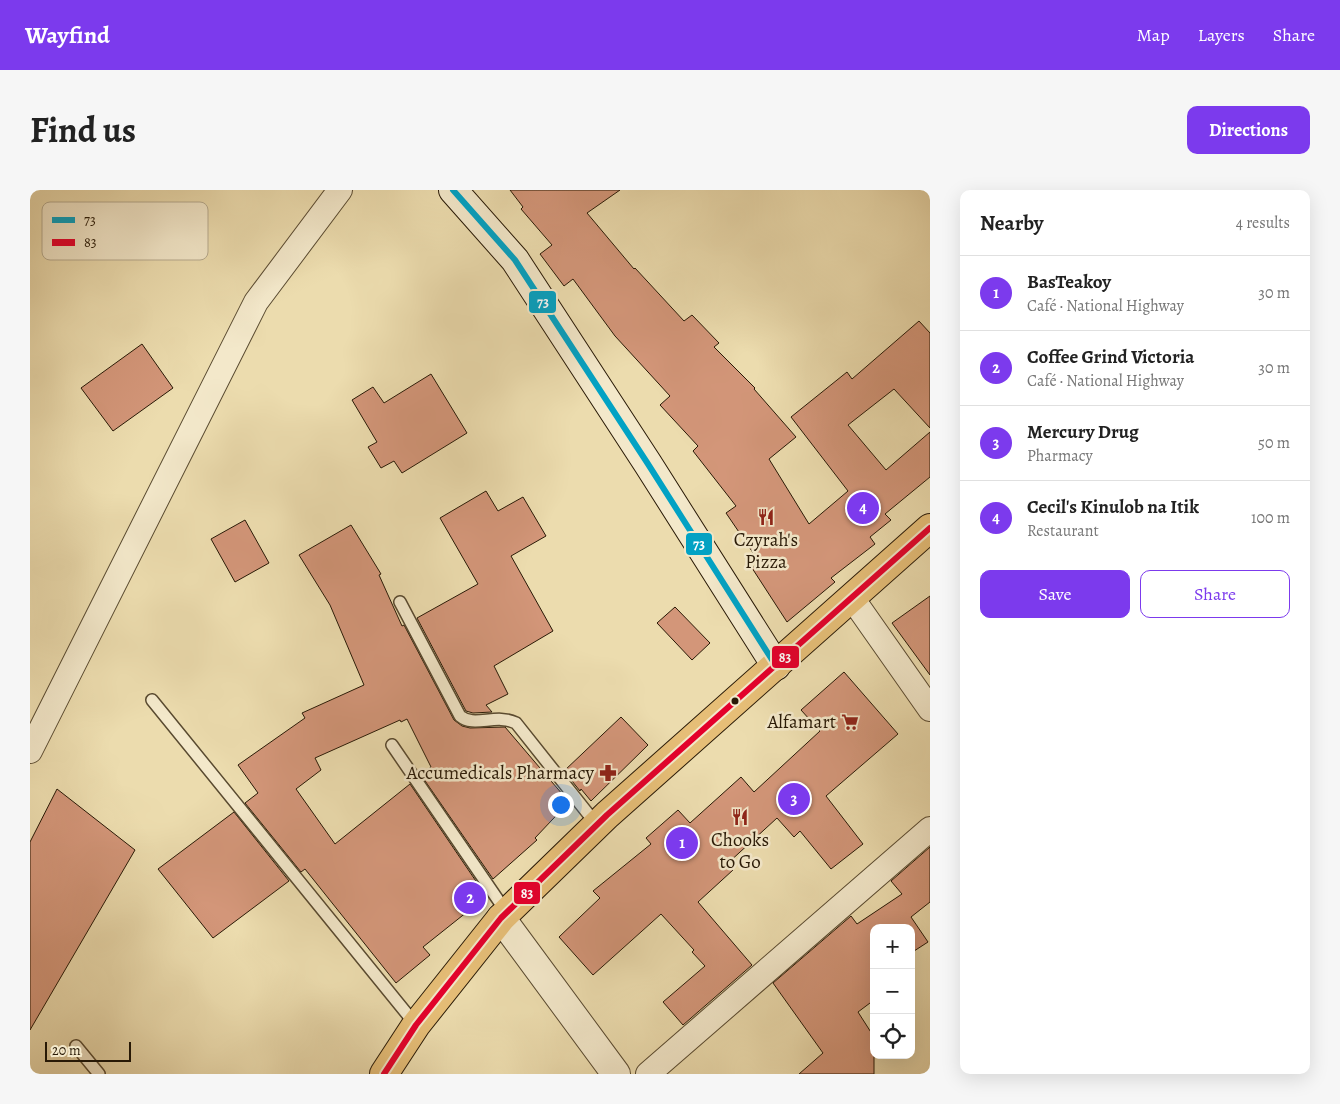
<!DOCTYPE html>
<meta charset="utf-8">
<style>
:root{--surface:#fff;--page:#f6f6f6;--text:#222;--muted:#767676;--line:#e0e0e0;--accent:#7c3aed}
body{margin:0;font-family:Alegreya,serif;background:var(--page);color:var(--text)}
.controls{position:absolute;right:15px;bottom:15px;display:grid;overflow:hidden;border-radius:10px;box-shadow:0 5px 20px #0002}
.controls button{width:45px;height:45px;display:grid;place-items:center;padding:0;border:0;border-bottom:1px solid var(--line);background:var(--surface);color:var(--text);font:25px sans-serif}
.scale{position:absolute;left:15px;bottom:12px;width:86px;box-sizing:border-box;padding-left:5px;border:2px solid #281906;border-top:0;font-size:14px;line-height:18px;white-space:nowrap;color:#281906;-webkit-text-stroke:4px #f3e8ca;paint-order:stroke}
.you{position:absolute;left:530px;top:614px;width:18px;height:18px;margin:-12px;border:4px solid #fff;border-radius:50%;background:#1a73e8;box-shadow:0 0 0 8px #1a73e833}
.badge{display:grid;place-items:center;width:32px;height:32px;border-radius:50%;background:var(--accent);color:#fff;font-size:16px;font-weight:700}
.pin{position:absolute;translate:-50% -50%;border:2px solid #fff;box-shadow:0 1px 5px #0006}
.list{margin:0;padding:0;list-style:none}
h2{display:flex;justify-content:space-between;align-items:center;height:65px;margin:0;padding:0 20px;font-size:21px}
h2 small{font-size:16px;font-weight:400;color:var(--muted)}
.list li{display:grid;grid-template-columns:32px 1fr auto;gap:15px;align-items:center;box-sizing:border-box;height:75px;padding:0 20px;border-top:1px solid var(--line)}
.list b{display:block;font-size:19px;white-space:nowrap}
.list p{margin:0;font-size:16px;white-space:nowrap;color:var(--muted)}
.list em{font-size:16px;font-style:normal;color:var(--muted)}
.actions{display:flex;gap:10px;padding:15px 20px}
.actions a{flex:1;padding:11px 0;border:1px solid var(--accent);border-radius:10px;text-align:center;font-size:18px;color:var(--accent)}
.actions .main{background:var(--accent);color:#fff}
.icon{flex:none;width:28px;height:28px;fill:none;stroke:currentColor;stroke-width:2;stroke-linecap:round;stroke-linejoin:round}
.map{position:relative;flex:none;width:900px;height:884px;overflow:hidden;border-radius:10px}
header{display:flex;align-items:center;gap:30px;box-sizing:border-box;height:70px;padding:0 25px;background:var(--accent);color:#fff}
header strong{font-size:24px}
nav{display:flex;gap:28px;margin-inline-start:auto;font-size:18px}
.intro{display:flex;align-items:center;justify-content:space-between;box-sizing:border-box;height:120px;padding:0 30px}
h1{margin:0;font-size:35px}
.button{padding:12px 22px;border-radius:10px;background:var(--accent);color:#fff;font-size:18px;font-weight:700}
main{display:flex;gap:30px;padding:0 30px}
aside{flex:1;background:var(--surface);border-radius:10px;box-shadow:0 5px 20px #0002}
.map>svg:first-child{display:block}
.building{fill:#d39679;stroke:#281906}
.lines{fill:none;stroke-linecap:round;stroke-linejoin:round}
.service-casing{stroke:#594a30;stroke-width:14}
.minor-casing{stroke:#594a30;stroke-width:26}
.tertiary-casing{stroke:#594a30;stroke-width:30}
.secondary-casing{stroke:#281906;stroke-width:30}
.primary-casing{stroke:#281906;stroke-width:30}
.service{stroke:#f3e8ca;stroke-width:11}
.minor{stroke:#f3e8ca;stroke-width:24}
.tertiary{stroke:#f3e8ca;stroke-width:28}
.secondary{stroke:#f3e8ca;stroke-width:28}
.primary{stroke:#e6be77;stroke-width:28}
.bus-1-casing{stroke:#f3e8ca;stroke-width:10}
.bus-2-casing{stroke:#f3e8ca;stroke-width:10}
.bus-1{stroke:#02a2c4;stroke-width:6}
.bus-2{stroke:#e4002b;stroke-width:6}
.bus-dot{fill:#281906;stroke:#f3e8ca;stroke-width:2}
.labels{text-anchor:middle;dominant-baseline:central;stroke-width:5;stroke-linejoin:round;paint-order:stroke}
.poi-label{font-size:19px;fill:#281906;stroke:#f3e8ca}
.key{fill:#f3e8ca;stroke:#b6aa8f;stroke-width:1}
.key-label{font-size:14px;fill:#281906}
.line-badge{stroke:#f3e8ca;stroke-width:2}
.badge-label{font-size:14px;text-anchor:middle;font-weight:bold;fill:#fff}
</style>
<header>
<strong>Wayfind</strong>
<nav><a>Map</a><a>Layers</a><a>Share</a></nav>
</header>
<div class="intro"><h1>Find us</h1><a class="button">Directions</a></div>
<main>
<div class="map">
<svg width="900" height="884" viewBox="0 0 900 884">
<rect width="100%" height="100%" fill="#ecdcae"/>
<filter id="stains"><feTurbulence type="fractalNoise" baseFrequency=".004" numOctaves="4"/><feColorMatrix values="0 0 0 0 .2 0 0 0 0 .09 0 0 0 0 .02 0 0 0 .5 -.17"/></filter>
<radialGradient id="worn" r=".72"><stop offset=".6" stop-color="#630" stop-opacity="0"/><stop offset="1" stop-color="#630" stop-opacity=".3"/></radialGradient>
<!-- building -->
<path class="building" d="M480 0H590L557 23 604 79 605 78 654 131 662 125 689 153 684 157 725 198 724 199 766 247 739 269 779 334 818 301 761 227 817 182 822 189 889 131 900 143V238L864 199 818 235 856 280 900 242V287L855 324 861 330 840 347 845 354 801 388 805 392 757 432 722 378 730 373 696 323 706 316 663 261 668 256 630 215 640 206 585 146 543 89 534 96 510 64 522 55 491 19 493 17Z
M112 154 143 198 83 241 51 198Z
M401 184 437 243 372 283 364 271 351 278 338 257 347 252 322 210 343 197 354 213Z
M456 301 468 321 493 307 516 346 481 366 523 441 464 476 478 504 456 515 462 522 443 523 436 521 387 428 448 394 410 328Z
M215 330 239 373 205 392 181 349Z
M321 335 351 384 349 385 372 436 374 435 424 530 432 536 440 538 475 537 539 612 505 648 507 650 463 689 391 585 401 577 377 529 371 532 370 530 285 568 291 580 266 599 305 654 380 594 452 700 447 704 452 710 393 757 400 765 366 793 275 679 271 682 215 613 228 603 208 575 275 528 272 523 334 495 300 415 269 365Z
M900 406V485L862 433Z
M645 417 680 453 662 470 627 433Z
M814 482 868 544 796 606 833 654 801 679 770 641 764 647 747 628 697 674 703 680 668 712 722 775 653 835 633 812 675 776 662 762 664 760 631 724 563 785 529 747 570 708 563 701 621 654 616 648 648 620 660 633 711 587 724 602 790 541 771 520Z
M591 527 618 555 561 611 551 599 550 601 534 581Z
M27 599 105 660 0 840V652Z
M204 622 259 691 183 748 128 679Z
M900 657V712L881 727 898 752 881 763V738H844V810L828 822 844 847V884H769L793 863 743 793 821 726 827 734 872 704 861 691Z"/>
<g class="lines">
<!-- service casing -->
<g class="service-casing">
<path id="service" d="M370 412 430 526C444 538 466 523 486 533L567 635
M122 510 386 835
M362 555 477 723
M46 856 69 884"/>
</g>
<!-- minor casing -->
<g class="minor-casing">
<path id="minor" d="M822 408 900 519
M0 561 226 112 310 0
M618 884 900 639"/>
</g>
<!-- tertiary casing -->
<g class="tertiary-casing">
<path id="tertiary" d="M471 728 586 884"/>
</g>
<!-- secondary casing -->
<g class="secondary-casing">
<path id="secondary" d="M423 0 485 70 618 274 746 476"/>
</g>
<!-- primary casing -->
<g class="primary-casing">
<path id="primary" d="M354 884 386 835 471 728 577 625 900 338"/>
</g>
<!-- service -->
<use href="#service" class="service"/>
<!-- minor -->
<use href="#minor" class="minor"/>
<!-- tertiary -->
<use href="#tertiary" class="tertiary"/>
<!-- secondary -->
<use href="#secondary" class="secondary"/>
<!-- primary -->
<use href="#primary" class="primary"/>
<!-- bus-1 casing -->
<g class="bus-1-casing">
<path id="bus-1" d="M423 0 485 70 618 274 746 476"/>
</g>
<!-- bus-2 casing -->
<g class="bus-2-casing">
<path id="bus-2" d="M354 884 386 835 471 728 577 625 900 338"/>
</g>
<!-- bus-1 -->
<use href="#bus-1" class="bus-1"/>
<!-- bus-2 -->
<use href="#bus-2" class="bus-2"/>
</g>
<!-- icons -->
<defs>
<g id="restaurant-bare" transform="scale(1.35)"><path d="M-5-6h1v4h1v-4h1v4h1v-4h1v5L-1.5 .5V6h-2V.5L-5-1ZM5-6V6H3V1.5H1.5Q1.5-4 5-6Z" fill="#8f2418" stroke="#f3e8ca" stroke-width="2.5" paint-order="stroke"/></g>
<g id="supermarket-bare" transform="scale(1.35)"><path d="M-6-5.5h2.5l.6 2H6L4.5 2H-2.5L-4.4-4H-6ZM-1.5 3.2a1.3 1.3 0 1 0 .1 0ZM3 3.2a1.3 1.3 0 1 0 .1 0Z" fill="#8f2418" stroke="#f3e8ca" stroke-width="2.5" paint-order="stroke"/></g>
<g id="pharmacy-bare" transform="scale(1.35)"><path d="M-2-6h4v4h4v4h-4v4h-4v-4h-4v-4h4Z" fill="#8f2418" stroke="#f3e8ca" stroke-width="2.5" paint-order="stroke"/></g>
</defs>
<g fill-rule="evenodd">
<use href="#restaurant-bare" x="736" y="327"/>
<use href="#supermarket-bare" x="820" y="532"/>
<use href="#pharmacy-bare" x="578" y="583"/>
<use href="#restaurant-bare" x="710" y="627"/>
</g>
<!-- markers -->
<circle class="bus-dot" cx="705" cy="511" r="4.5"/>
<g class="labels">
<!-- poi labels -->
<g class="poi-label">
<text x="736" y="350">Czyrah's<tspan x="736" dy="22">Pizza</tspan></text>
<text x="806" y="532" text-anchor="end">Alfamart</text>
<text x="564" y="583" text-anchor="end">Accumedicals Pharmacy</text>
<text x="710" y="650">Chooks<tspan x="710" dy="22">to Go</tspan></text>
</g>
</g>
<!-- legend -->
<rect x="12" y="12" width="166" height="58" rx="8" class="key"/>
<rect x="22" y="27" width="23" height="6" fill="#02a2c4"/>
<rect x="22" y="49" width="23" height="7" fill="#e4002b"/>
<g class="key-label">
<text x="54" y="35">73</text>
<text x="54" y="57">83</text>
</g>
<g class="line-badge">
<rect x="498" y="100" width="29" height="24" rx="5" fill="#02a2c4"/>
<rect x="655" y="342" width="28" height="24" rx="5" fill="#02a2c4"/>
<rect x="741" y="455" width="29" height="24" rx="5" fill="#e4002b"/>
<rect x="483" y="691" width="28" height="24" rx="5" fill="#e4002b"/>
</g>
<g class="badge-label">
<text x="513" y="117">73</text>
<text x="669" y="359">73</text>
<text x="755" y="472">83</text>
<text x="497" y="708">83</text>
</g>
<rect width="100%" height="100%" filter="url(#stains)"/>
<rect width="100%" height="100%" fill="url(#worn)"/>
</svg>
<div class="controls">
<button>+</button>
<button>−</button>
<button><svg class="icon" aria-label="locate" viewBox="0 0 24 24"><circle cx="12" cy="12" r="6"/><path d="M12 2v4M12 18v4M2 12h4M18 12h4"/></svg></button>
</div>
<div class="scale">20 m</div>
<div class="you"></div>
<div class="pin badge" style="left:652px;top:653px">1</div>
<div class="pin badge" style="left:440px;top:708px">2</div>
<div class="pin badge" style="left:764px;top:609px">3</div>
<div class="pin badge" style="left:833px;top:318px">4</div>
</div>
<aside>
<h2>Nearby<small>4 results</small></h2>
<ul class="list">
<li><span class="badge">1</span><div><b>BasTeakoy</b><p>Café · National Highway</p></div><em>30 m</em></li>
<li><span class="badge">2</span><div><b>Coffee Grind Victoria</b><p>Café · National Highway</p></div><em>30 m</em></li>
<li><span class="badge">3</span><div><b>Mercury Drug</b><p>Pharmacy</p></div><em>50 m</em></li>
<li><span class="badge">4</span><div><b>Cecil's Kinulob na Itik</b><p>Restaurant</p></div><em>100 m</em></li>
</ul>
<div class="actions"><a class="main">Save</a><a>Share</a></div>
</aside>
</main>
